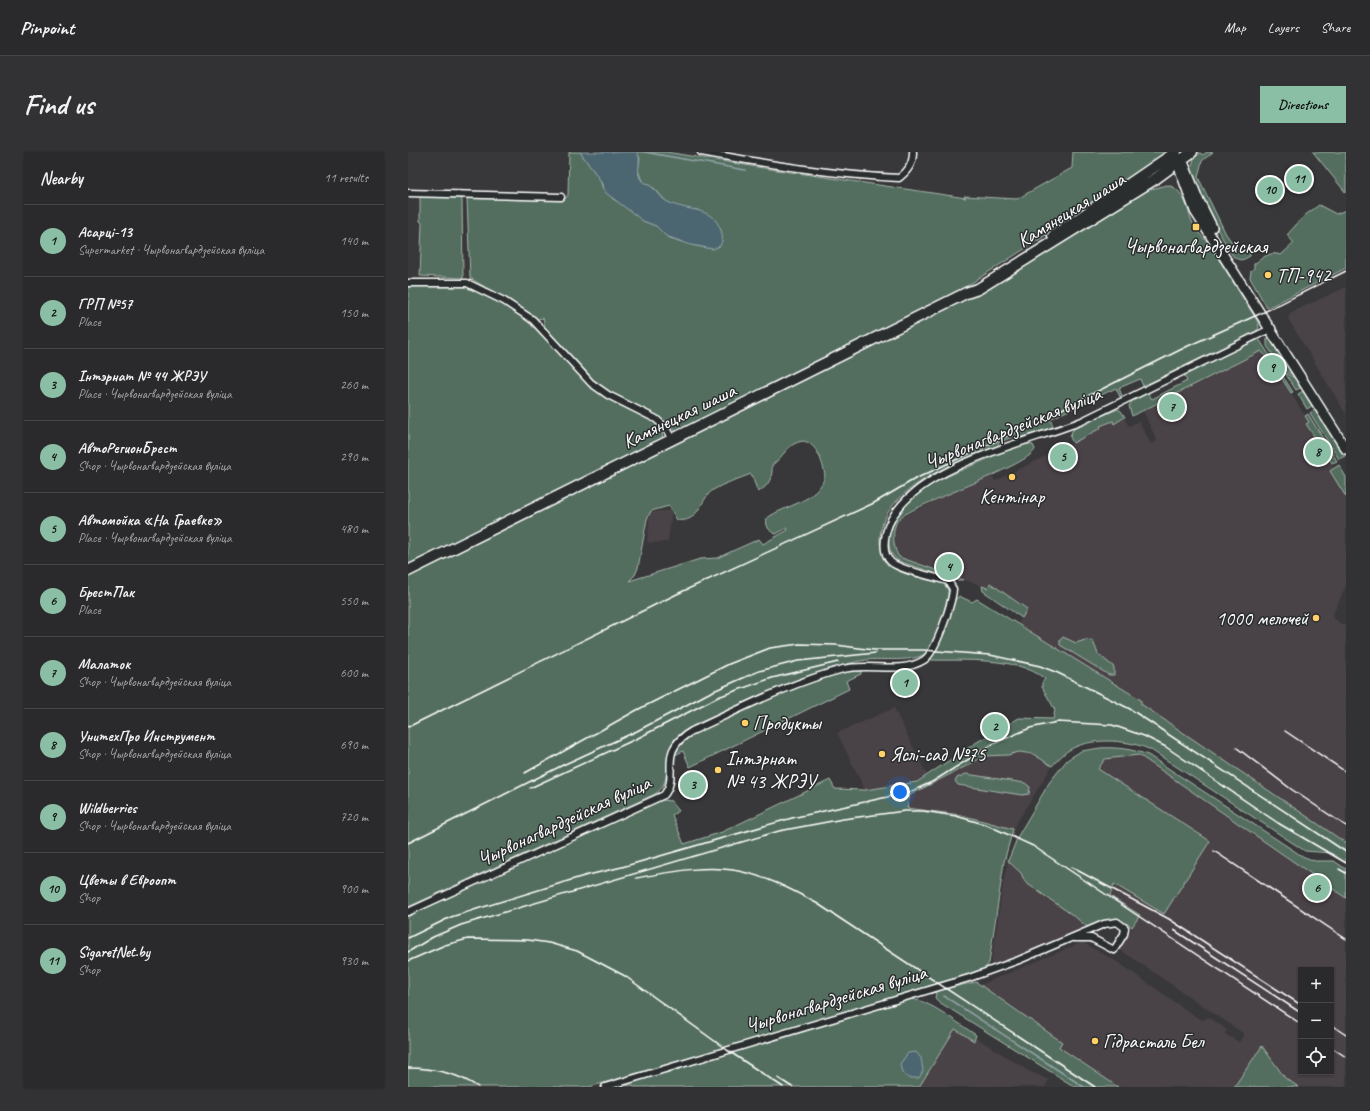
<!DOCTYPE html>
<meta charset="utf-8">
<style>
:root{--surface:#2a292b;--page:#323133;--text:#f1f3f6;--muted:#a5a6a9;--line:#464547;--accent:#8abfa5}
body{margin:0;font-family:Caveat,sans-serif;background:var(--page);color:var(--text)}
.controls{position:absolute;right:12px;bottom:12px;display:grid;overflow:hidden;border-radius:0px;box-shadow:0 1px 3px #0004}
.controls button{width:36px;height:36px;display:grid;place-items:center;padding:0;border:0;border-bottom:1px solid var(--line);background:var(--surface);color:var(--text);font:20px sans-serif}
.you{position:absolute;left:492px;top:640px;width:14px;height:14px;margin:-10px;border:3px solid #fff;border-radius:50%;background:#1a73e8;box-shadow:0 0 0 6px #1a73e833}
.badge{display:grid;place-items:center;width:26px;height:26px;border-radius:50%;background:var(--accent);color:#111;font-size:13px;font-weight:700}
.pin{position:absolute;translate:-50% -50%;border:2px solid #fff;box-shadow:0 1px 4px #0006}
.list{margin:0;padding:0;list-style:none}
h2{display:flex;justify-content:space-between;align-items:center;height:52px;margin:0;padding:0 16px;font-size:17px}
h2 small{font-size:13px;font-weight:400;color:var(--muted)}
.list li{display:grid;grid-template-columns:26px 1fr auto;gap:12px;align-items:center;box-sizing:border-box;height:72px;padding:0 16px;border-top:1px solid var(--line)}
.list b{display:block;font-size:15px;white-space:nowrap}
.list p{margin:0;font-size:13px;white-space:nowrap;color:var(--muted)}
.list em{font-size:13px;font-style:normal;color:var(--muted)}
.icon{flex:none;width:22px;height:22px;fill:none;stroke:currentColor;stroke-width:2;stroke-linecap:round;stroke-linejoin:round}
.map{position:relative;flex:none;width:938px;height:935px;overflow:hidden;border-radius:0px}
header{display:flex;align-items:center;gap:24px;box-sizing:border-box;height:56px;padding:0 20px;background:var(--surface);border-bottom:1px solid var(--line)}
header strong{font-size:19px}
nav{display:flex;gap:22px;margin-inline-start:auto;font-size:14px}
.intro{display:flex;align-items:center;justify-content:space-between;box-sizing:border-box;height:96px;padding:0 24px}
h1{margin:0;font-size:28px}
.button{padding:10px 18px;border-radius:0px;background:var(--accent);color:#111;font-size:14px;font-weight:700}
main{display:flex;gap:24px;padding:0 24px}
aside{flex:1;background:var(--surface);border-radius:0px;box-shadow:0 1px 3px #0004}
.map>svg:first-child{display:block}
.built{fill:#494346;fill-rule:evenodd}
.green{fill:#526e5e;stroke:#a8b6ae;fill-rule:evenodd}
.water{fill:#4c6670;stroke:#94a3a9}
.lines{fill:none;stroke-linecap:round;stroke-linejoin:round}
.stream{stroke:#94a3a9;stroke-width:1.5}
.minor-casing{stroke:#fff;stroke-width:9}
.secondary-casing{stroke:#fff;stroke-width:12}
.primary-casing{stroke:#fff;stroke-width:13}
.minor{stroke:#2a2d2e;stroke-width:6}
.secondary{stroke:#2a2d2e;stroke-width:9}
.primary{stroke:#2a2d2e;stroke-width:10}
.rail{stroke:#fff;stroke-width:1.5}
.poi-dot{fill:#ffd166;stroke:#2a2d2e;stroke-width:1.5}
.labels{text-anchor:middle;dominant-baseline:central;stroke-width:3;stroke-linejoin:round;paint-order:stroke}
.street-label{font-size:20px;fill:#fff;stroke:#2a2d2e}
.poi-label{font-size:20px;fill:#fff;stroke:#2a2d2e;text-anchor:start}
</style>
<header>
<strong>Pinpoint</strong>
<nav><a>Map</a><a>Layers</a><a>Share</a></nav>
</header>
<div class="intro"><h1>Find us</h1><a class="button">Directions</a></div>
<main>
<aside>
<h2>Nearby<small>11 results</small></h2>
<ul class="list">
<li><span class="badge">1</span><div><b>Асарці-13</b><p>Supermarket · Чырвонагвардзейская вуліца</p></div><em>140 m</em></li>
<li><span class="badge">2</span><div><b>ГРП №57</b><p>Place</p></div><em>150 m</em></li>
<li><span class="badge">3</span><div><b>Інтэрнат № 44 ЖРЭУ</b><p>Place · Чырвонагвардзейская вуліца</p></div><em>260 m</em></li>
<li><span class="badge">4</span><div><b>АвтоРегионБрест</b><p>Shop · Чырвонагвардзейская вуліца</p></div><em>290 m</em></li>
<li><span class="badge">5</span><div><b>Автомойка «На Граевке»</b><p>Place · Чырвонагвардзейская вуліца</p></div><em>480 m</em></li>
<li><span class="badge">6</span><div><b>БрестПак</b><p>Place</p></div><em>550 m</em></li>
<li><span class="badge">7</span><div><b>Малаток</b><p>Shop · Чырвонагвардзейская вуліца</p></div><em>600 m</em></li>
<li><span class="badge">8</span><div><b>УнитехПро Инструмент</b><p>Shop · Чырвонагвардзейская вуліца</p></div><em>690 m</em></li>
<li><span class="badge">9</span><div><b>Wildberries</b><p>Shop · Чырвонагвардзейская вуліца</p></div><em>720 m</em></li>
<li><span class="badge">10</span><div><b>Цветы в Евроопт</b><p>Shop</p></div><em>900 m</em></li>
<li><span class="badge">11</span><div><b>SigaretNet.by</b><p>Shop</p></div><em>930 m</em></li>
</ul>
</aside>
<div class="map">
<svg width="938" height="935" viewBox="0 0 938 935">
<rect width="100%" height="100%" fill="#383739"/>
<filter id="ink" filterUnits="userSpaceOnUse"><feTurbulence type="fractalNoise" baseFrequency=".025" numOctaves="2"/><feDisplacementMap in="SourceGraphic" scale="8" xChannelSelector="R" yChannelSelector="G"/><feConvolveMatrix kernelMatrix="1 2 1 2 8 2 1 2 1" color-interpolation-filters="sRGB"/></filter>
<g filter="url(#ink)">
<!-- built -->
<path class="built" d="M938 135V262L880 167 882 161Z
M853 199 863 210 901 270 898 273 916 302 920 304 926 316 929 314 938 329V434L924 465 936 474 938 468V691L733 552V548L610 472 618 457 582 432 580 436 491 405 487 400 486 379 492 366 583 322 587 329 678 284 693 276 692 274 696 272 697 273 705 269 706 272 716 266 721 274 731 269 743 292 749 289 735 259Z
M264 358 260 390 239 391 242 360Z
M486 556 519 623 509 630 457 638 429 581Z
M611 600 625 602 644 614 605 677 553 663 499 656 502 644 568 609 575 604 600 603Z
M731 603 938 746V935H891L877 926 854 894 826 935H710L651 894 653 890 572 833 674 790 711 811 787 864 794 868 801 865 819 878 817 882 831 890 836 882 711 797 732 763 702 744 706 732 690 617 696 607ZM893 818H923V920H893Z
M600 709 683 778 582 819 596 726Z
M547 876 566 888 567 886 575 890 621 919 641 928 637 935H511Z"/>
<!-- green -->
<path class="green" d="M161 0H172L192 28 195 37 205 47 220 56 235 69 248 74 258 84 262 86 283 93 305 97 314 89 313 78 290 58 276 57 259 50 247 37 234 29 230 18 232 7 229 0H258L349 15 558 46 556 44 609 47 664 16 665 0H756L755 3 710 35 704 36 703 34 692 41 693 44 685 53 548 141 269 279 262 276 246 262 204 241 187 229 137 175 135 166 130 167 62 126 59 46 62 45 156 48 160 43Z
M799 0H805L794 9 790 25 818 82 828 96 839 94 842 97V104C835 108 832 110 825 104L800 62 783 18 786 6 792 1 795 3Z
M905 0H938V41Z
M759 33C774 36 778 51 782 64 785 74 792 84 800 90L850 170 851 176 848 179 735 234 732 227 711 236 714 244 712 245 708 236 642 267 646 276 610 286 609 283 590 291 591 293C551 310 470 336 472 390 473 400 476 409 483 415 498 425 519 426 536 432L540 438V445C535 459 529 492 518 501 506 511 474 506 458 508 449 509 438 512 429 515 389 525 353 542 316 560 302 567 286 572 273 581 250 598 268 629 247 642L0 755V424L566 143 740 38ZM395 289C409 291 415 311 417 324 410 350 377 353 359 366 357 373 361 380 368 382L379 376 380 378 355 392 351 387 309 406 292 407 221 429 227 423 230 416 239 367 243 359 261 354 269 368C291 372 292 347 305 338 316 331 331 327 343 322L350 340C361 334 365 325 364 313 376 305 379 291 395 289Z
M12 44 50 45 54 47 55 126 12 124 14 71 12 69Z
M911 53 928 62 938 58V116L859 156 842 126 843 119 846 116V112C856 105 861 99 873 103L886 91 879 83 896 64Z
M0 134C19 134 39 132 58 135 91 141 124 172 146 196 160 211 174 229 191 241 208 253 244 262 255 280L254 286 0 415Z
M851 187 885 240 883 241 863 210 853 199 724 264 721 254 724 249 740 241 744 247 779 229 776 223Z
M859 187 864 189 887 224 875 218 859 194Z
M877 221 889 227 894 235 888 238Z
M897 238 905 253 899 257 890 242Z
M710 257 713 259 717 265 706 272 705 269 692 274 693 276 665 291 662 285 664 279 668 275Z
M908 257 937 304 931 307 902 261Z
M900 262 929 309 924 311 898 272 901 270 897 264Z
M621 292 625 293 627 297C624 312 513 350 493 365 483 373 484 395 491 405L556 428H549L493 410C484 406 480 397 481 387 484 344 536 326 570 311 587 304 603 295 621 292Z
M931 313 938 325V345L922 319Z
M582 431 619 457 614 466 575 439 574 434 580 436Z
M551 444 564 450 569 447 733 548V552L938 691V711L923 701 897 699 743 598C722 588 687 585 665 596 656 600 650 608 644 614L625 602 611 600 600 603 575 604 568 609 502 643 499 656 553 663 605 677 596 710 581 811 577 817 364 882 181 935H0V764L254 648 263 649 271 659 264 663 276 692 314 680 422 628 427 637 457 638 509 630 569 590 611 566 645 567 647 558 634 535V531L637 527C609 504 556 509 521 508L527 501 547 448Z
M655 485 668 491 677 488 685 489 690 502 706 515V523H701L652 493V488Z
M453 518V522L438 529 441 537 282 615 275 599 267 603 268 597 279 586C294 577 310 570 326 563 366 543 408 524 453 518Z
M692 596C708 595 724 597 740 603L894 704 907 709H926L938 717V746L731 603 697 607 690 617 802 689 756 762 706 732 702 744 732 763 724 775C708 764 702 766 685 773L683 778 666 764 621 733 617 730 613 721 600 709 610 684 641 631 659 608 673 599Z
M558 622 617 631 622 635 621 642 614 643 550 633 547 629 549 626Z
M568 830 654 890 651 895 710 935H667L531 850 527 846 528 841 532 838Z
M501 847C519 846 552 873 568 883L566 889 547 877 511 935H226L224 933 208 935Z
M854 894 877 926 891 935H826Z"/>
<!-- water -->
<path class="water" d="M172 0H229C235 9 226 21 234 29 237 32 242 33 245 36 250 40 253 47 260 50 279 60 303 54 312 76 315 83 315 88 312 94L305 97 283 93 258 84 248 74 235 69 198 41 192 28Z
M508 900 513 906 515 919 511 926H501L494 921 492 912 500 901Z"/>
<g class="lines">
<!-- stream -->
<path class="stream" d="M236 0 337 18
M536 844 676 935"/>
<!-- minor casing -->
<g class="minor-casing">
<path id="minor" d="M293 0C359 12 425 23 491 26 500 19 505 12 505 0
M0 41 153 45
M0 131H59L96 149 125 168 183 231 200 243 248 267 257 275 264 287
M0 760 256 643C273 622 247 600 284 579 334 556 382 531 435 517 461 510 492 523 516 508 528 500 544 451 545 437L540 429C527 425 492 418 483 410 475 403 476 390 478 381 494 316 620 291 674 269L864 176
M197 935 561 826 611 808 696 772 709 770 717 776 716 782 706 798 683 786H666"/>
</g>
<!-- secondary casing -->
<g class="secondary-casing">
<path id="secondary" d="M767 4 787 59 938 297
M775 10 789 45 804 75"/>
</g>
<!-- primary casing -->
<g class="primary-casing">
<path id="primary" d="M645 84 768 0
M0 419 558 141 570 137 747 27 784 0"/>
</g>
<!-- minor -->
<use href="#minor" class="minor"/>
<!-- secondary -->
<use href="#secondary" class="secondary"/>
<!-- primary -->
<use href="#primary" class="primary"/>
<!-- rail -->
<path class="rail" d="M0 575 269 442 466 351 507 327 620 274 780 194 856 160 938 119
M877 579 938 620
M829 596 883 637 938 674
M117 621 229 558 321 512 362 496 391 492 428 493 466 498H515L582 503 632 514 650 521 722 557 938 700
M122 636 230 586 310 545 364 526 430 510
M0 691 155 613 229 579 301 541 351 519 390 509 468 501
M806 699 938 787
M663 715 761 767 893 853
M931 717 938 721
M228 726C259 721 293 713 325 718 356 723 383 737 410 752L687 935
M766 778 893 861
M0 786 43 765 176 724 214 715 384 666 502 640 524 630 585 592 622 576 649 570 704 573 736 584 758 595 870 671 938 711
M0 800 25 785 53 773 371 679 435 667 497 659H515L548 664 579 673 625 694 893 872
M0 809 37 793 60 787 120 788 141 791 169 799 217 824 319 898 375 935
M923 873 938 883
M923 895 938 905
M0 916C25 916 49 921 70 935
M370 926 384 935"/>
</g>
</g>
<!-- markers -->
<g class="poi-dot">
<rect x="784" y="71" width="8" height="8" rx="2"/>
<circle cx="860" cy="123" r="4"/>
<circle cx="604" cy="325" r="4"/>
<circle cx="908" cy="466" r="4"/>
<circle cx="337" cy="571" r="4"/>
<circle cx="474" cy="602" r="4"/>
<circle cx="310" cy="618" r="4"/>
<circle cx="687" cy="889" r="4"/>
</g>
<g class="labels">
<!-- street labels -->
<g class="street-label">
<text transform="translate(663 58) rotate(-32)">Камянецкая шаша</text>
<text transform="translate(271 264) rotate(-26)">Камянецкая шаша</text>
<text transform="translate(605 276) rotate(-22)">Чырвонагвардзейская вуліца</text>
<text transform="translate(156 669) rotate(-25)">Чырвонагвардзейская вуліца</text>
<text transform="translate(428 847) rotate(-17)">Чырвонагвардзейская вуліца</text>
</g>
<!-- poi labels -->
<g class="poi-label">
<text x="788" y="94" text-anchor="middle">Чырвонагвардзейская</text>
<text x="868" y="123">ТП-942</text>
<text x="604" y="344" text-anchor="middle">Кентінар</text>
<text x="900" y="466" text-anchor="end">1000 мелочей</text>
<text x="345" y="571">Продукты</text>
<text x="482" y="602">Яслі-сад №75</text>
<text x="318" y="606">Інтэрнат<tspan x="318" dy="23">№ 43 ЖРЭУ</tspan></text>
<text x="695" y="889">Гідрасталь Бел</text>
</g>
</g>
</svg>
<div class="controls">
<button>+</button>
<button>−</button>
<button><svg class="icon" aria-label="locate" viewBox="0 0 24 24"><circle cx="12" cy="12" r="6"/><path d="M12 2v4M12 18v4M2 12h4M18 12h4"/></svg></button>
</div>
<div class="you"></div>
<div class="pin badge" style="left:497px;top:531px">1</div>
<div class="pin badge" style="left:587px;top:575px">2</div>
<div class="pin badge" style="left:285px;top:633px">3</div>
<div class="pin badge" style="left:541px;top:415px">4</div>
<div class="pin badge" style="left:655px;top:305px">5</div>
<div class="pin badge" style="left:909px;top:736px">6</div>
<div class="pin badge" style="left:764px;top:255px">7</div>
<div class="pin badge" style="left:910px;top:300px">8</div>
<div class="pin badge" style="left:864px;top:216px">9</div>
<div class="pin badge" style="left:862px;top:38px">10</div>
<div class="pin badge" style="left:891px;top:27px">11</div>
</div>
</main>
